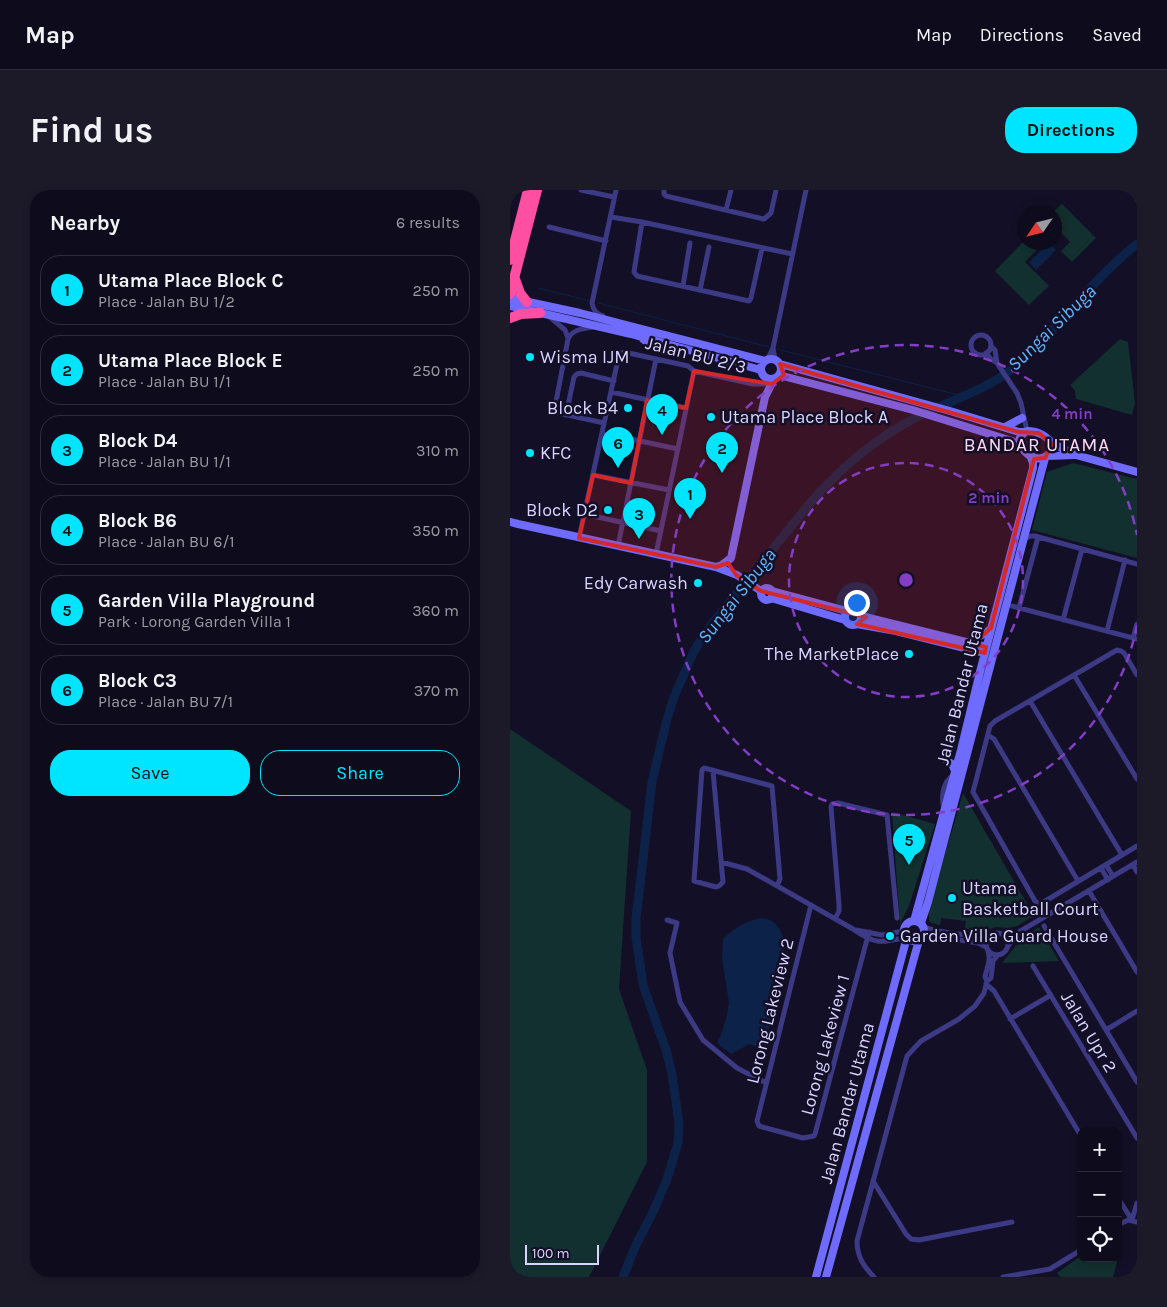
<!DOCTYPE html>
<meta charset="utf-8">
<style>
:root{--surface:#0e0b1c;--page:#1c1929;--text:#f1f3f6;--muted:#9b9ba3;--line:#2e2b3b;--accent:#00e5ff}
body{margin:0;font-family:Karla,sans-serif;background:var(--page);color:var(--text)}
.controls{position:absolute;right:15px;bottom:15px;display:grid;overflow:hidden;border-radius:10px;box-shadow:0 2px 8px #0003}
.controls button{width:45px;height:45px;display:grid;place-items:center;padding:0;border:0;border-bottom:1px solid var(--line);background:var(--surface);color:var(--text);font:25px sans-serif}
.compass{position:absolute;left:507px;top:15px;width:45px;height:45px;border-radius:50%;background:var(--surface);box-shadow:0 2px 8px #0003;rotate:235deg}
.scale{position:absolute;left:15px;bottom:12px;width:74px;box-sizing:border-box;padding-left:5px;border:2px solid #d9d4ff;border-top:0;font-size:14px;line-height:18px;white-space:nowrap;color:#d9d4ff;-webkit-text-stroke:4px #130f26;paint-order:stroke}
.you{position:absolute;left:346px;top:412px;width:18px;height:18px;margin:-12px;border:4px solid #fff;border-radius:50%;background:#1a73e8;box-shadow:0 0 0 8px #1a73e833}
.badge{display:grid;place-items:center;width:32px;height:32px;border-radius:50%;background:var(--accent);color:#111;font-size:16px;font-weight:700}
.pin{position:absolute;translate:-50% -41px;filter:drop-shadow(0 1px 2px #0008)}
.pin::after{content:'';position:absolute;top:26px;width:18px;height:15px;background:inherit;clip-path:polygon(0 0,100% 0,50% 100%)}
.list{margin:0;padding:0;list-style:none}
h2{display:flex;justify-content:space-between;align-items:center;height:65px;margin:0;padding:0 20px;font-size:21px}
h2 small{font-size:16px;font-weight:400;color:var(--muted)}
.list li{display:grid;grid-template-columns:32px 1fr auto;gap:15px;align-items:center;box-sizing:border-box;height:70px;margin:0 10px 10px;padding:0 10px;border:1px solid var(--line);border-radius:20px}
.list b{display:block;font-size:19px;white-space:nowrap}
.list p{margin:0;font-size:16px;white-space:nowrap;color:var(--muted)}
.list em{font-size:16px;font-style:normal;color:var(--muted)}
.actions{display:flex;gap:10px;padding:15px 20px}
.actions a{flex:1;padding:11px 0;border:1px solid var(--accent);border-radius:20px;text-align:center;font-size:18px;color:var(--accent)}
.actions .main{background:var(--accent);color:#111}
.icon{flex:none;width:28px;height:28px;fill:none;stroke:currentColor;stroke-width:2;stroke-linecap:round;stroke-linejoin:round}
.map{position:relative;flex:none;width:627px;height:1087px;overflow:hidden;border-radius:20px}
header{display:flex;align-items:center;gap:30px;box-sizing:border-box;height:70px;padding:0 25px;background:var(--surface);border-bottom:1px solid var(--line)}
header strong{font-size:24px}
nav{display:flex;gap:28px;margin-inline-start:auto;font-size:18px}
.intro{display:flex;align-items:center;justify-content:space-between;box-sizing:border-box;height:120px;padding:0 30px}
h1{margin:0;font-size:35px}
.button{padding:12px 22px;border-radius:20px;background:var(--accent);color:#111;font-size:18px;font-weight:700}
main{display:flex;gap:30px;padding:0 30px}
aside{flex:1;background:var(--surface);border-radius:20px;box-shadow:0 2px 8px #0003}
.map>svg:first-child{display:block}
.green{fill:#12302f}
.water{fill:#0c2248}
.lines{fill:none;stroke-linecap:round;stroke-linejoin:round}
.stream{stroke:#0c2248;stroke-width:1}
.river{stroke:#0c2248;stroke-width:9}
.street{stroke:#3d3a85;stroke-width:5}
.secondary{stroke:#6f6bff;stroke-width:8}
.highway{stroke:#ff4fa3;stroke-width:10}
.marked{fill:#d62828;fill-opacity:0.2;stroke:#d62828;stroke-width:4;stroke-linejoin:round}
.ring{fill:none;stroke:#843dc5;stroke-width:2.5;stroke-dasharray:9 6}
.poi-dot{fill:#00e5ff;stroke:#130f26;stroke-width:2}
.labels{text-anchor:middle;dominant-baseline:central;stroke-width:5;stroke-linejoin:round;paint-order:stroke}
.street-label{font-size:18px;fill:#d9d4ff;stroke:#130f26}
.poi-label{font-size:18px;fill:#d9d4ff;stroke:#130f26;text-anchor:start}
.water-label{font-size:19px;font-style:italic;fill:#62b6ff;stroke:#130f26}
.neighbourhood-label{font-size:19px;letter-spacing:1px;fill:#ffd6f0;stroke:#130f26}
.centre{fill:#843dc5;stroke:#130f26;stroke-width:2.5}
.ring-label{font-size:15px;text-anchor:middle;font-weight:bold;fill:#843dc5;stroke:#130f26;stroke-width:5;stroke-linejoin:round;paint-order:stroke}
</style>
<header>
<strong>Map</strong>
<nav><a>Map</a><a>Directions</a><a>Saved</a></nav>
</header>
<div class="intro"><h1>Find us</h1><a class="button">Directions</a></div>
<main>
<aside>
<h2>Nearby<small>6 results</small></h2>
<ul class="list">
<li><span class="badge">1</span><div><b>Utama Place Block C</b><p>Place · Jalan BU 1/2</p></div><em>250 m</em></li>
<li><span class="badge">2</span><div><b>Utama Place Block E</b><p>Place · Jalan BU 1/1</p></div><em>250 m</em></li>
<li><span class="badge">3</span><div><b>Block D4</b><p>Place · Jalan BU 1/1</p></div><em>310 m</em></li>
<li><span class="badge">4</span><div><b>Block B6</b><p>Place · Jalan BU 6/1</p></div><em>350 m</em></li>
<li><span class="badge">5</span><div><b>Garden Villa Playground</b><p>Park · Lorong Garden Villa 1</p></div><em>360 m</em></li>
<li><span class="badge">6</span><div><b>Block C3</b><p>Place · Jalan BU 7/1</p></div><em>370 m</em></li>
</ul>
<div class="actions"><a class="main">Save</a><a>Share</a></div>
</aside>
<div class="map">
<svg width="627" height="1087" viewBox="0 0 627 1087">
<rect width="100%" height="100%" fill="#130f26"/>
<!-- green -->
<path class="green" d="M552 14 586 48 562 72 551 61 560 52 545 36 544 22H543Z
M514 51V52L533 53 515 72 539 96 519 115 485 81Z
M610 149 618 152 625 213 622 225 566 209 565 201 560 195Z
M563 273 627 289V368L522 340 537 282Z
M0 539 121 621 109 799 137 880V972L79 1087H0Z
M453 603 524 726 507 736 498 738 485 737 476 741 455 739 456 731 431 728 430 735 421 733 419 730V719Z
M382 622 425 634 399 716 390 734Z
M529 737 549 771 492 773 512 748Z
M571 1066V1068H608L603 1087H550L547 1083Z"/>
<!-- water -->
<path class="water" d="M539 53 546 60 526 80 519 72Z
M251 728C267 729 274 742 274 758 274 765 272 773 271 781 266 807 260 834 254 860L240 854 221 864 208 854V851L211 845 217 825 219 813 212 768 213 749C226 737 234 732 251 728Z"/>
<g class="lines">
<!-- stream -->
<path class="stream" d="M28 98 80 111
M88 113 259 157
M267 159 452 206"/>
<!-- river -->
<path class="river" d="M113 1087 125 1057 144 1020 157 989 168 953 169 934 162 884 156 860 133 795 126 747V729L142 592 157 529 164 507 184 461 201 435 301 312C331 278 367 247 407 227 440 211 476 200 505 177 511 172 517 165 524 159 559 124 589 84 627 54"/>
<!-- street -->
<path class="street" d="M71 0 104 7
M154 0V4L156 6 254 29 261 23 266 0
M216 20 221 0
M101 27 132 32 282 64
M132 32 124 82 127 86 239 111 241 108 252 58
M39 37 96 51
M173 96 180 53
M190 100 199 57
M93 126C86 124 83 120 82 113L106 0
M40 127 55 140 58 148
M82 137C73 139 63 139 58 149L44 222 94 233
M461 155a10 10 0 1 1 20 0a10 10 0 1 1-20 0Z
M481 156 485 160 487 173
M263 158 265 170
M476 163 481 169 487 173 507 203 511 213 517 241
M257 170 263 158 296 0
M101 202 176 218
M56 225 64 187 67 184 71 183 104 191
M92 243 168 259
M83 285 159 300
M74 324 151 341
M69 348 109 165 111 163 114 162 178 176 184 181 243 194H254
M514 349 521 346H525L627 374
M108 356 146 169
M146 364 184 181
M502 416 627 449
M509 418 528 347
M553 430 572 359
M597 441 615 370
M623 448 627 434
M564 485 627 589
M627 485 614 463 611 461 607 460 485 531 480 536 463 602 525 711 528 713H532L627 656
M520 511 612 665
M478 545 484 549 568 691
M203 581 213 692 209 696 206 697 184 691 192 580 194 578 262 596 270 689 267 696
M434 620C431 607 432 592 444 585
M211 672 237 679 343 739C365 755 372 753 397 747
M596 675 603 686
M623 675 627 682
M591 678 598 690
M579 701 627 782
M301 715 247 931 249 936 293 948 304 946 305 944 359 742
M325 729 329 721V715L321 617 322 614 328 613 377 625 387 728
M157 730 167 733 160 763 170 812 193 850 227 878 252 891 257 892
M534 736 627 892
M414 737C432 743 460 746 479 746
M346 740 372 745 394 741
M476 754a11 11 0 1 1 22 0a11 11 0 1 1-22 0Z
M414 744 468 753 476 757
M498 756 509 742 627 672
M523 776 627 948
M477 791 475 787C477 777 481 771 478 761
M476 794 484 801 571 946
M500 829 541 805
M596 840 627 821
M363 991 396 1044 401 1049 409 1050 502 1032
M608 1008 622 1030
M622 1030 627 1013
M608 1035 618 1030 627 1032
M364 1087C354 1077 347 1067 347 1051L397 866 411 851 449 829 465 816 474 803 477 791 481 788 483 771 488 765
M493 1087 540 1079 571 1060"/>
<!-- secondary -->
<path class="secondary" d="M0 108 70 123 255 171
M0 116 121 144 251 180
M133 149C146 159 154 161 171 158
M251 179a10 10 0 1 1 20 0a10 10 0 1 1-20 0Z
M270 174 440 221 509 242H515
M269 185 403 220 502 251 510 255
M495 237 512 228
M517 241C528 241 539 246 543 257 534 280 508 264 510 247L515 242Z
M540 251 553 259 566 265 627 282
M537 266 564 265
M0 332 8 334 206 377 227 385 251 401
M206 377 212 375 221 368 255 207 264 189
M251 404a6 6 0 1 1 12 0a6 6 0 1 1-12 0Z
M262 401 337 421
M261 408 335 430
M335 427a8 8 0 1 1 16 0a8 8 0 1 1-16 0Z
M351 426 476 457
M347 434 386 441 475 463
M459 452 472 445 481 439
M436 570 442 574 445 581
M394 741a10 10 0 1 1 20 0a10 10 0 1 1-20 0Z
M404 731 451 560 470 482 523 278V273L520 265
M411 733 418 712 535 268
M306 1087 397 747
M316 1087 409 750"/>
<!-- highway -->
<path class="highway" d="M0 70 18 0
M5 89 10 103 17 112
M0 104 27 0
M0 128 11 124 30 123"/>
</g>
<!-- marked area -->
<path class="marked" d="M270 174 509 242 529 243 542 254 535 268 524 269 481 438 463 454 476 457 475 463 347 434 356 427 251 401 226 385 218 373 206 377 69 348 83 285 121 293 137 210 176 218 184 181 262 194 274 185Z"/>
<!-- distance rings -->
<g class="ring">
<circle cx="396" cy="390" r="117"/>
<path d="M627 435A235 235 0 1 1 627 345"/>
</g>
<!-- markers -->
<g class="poi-dot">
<circle cx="20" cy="167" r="5"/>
<circle cx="118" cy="218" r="5"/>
<circle cx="201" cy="227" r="5"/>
<circle cx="20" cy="263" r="5"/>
<circle cx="98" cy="320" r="5"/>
<circle cx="188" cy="393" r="5"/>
<circle cx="399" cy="464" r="5"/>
<circle cx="442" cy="708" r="5"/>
<circle cx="380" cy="746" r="5"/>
</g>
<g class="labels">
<!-- street labels -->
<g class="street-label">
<text transform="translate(186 165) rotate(14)">Jalan BU 2/3</text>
<text transform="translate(452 494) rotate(-76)">Jalan Bandar Utama</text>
<text transform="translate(260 821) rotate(-76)">Lorong Lakeview 2</text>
<text transform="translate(579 842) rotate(59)">Jalan Upr 2</text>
<text transform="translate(315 855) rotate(-75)">Lorong Lakeview 1</text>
<text transform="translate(337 913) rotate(-75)">Jalan Bandar Utama</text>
</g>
<!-- poi labels -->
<g class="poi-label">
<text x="30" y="167">Wisma IJM</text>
<text x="108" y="218" text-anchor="end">Block B4</text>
<text x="211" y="227">Utama Place Block A</text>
<text x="30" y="263">KFC</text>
<text x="88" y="320" text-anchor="end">Block D2</text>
<text x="178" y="393" text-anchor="end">Edy Carwash</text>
<text x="389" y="464" text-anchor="end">The MarketPlace</text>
<text x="452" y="698">Utama<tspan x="452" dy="21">Basketball Court</tspan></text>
<text x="390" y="746">Garden Villa Guard House</text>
</g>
<!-- water labels -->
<g class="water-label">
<text transform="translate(542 138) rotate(-44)">Sungai Sibuga</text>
<text transform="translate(227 406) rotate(-52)">Sungai Sibuga</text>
</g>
<!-- neighbourhood labels -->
<g class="neighbourhood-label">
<text x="527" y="255">BANDAR UTAMA</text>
</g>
</g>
<circle cx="396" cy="390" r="8" class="centre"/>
<g class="ring-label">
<text x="562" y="229">4 min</text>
<text x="479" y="313">2 min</text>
</g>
</svg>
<div class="controls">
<button>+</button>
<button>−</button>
<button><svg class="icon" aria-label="locate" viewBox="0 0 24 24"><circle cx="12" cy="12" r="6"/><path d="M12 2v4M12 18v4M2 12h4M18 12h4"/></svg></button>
</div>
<svg class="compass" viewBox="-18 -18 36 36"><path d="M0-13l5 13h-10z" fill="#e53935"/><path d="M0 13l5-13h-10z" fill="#9b9ba3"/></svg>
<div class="scale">100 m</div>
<div class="you"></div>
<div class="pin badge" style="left:180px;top:329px">1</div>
<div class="pin badge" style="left:212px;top:283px">2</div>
<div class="pin badge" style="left:129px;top:349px">3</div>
<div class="pin badge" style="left:152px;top:245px">4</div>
<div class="pin badge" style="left:399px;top:675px">5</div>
<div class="pin badge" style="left:108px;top:278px">6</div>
</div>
</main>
